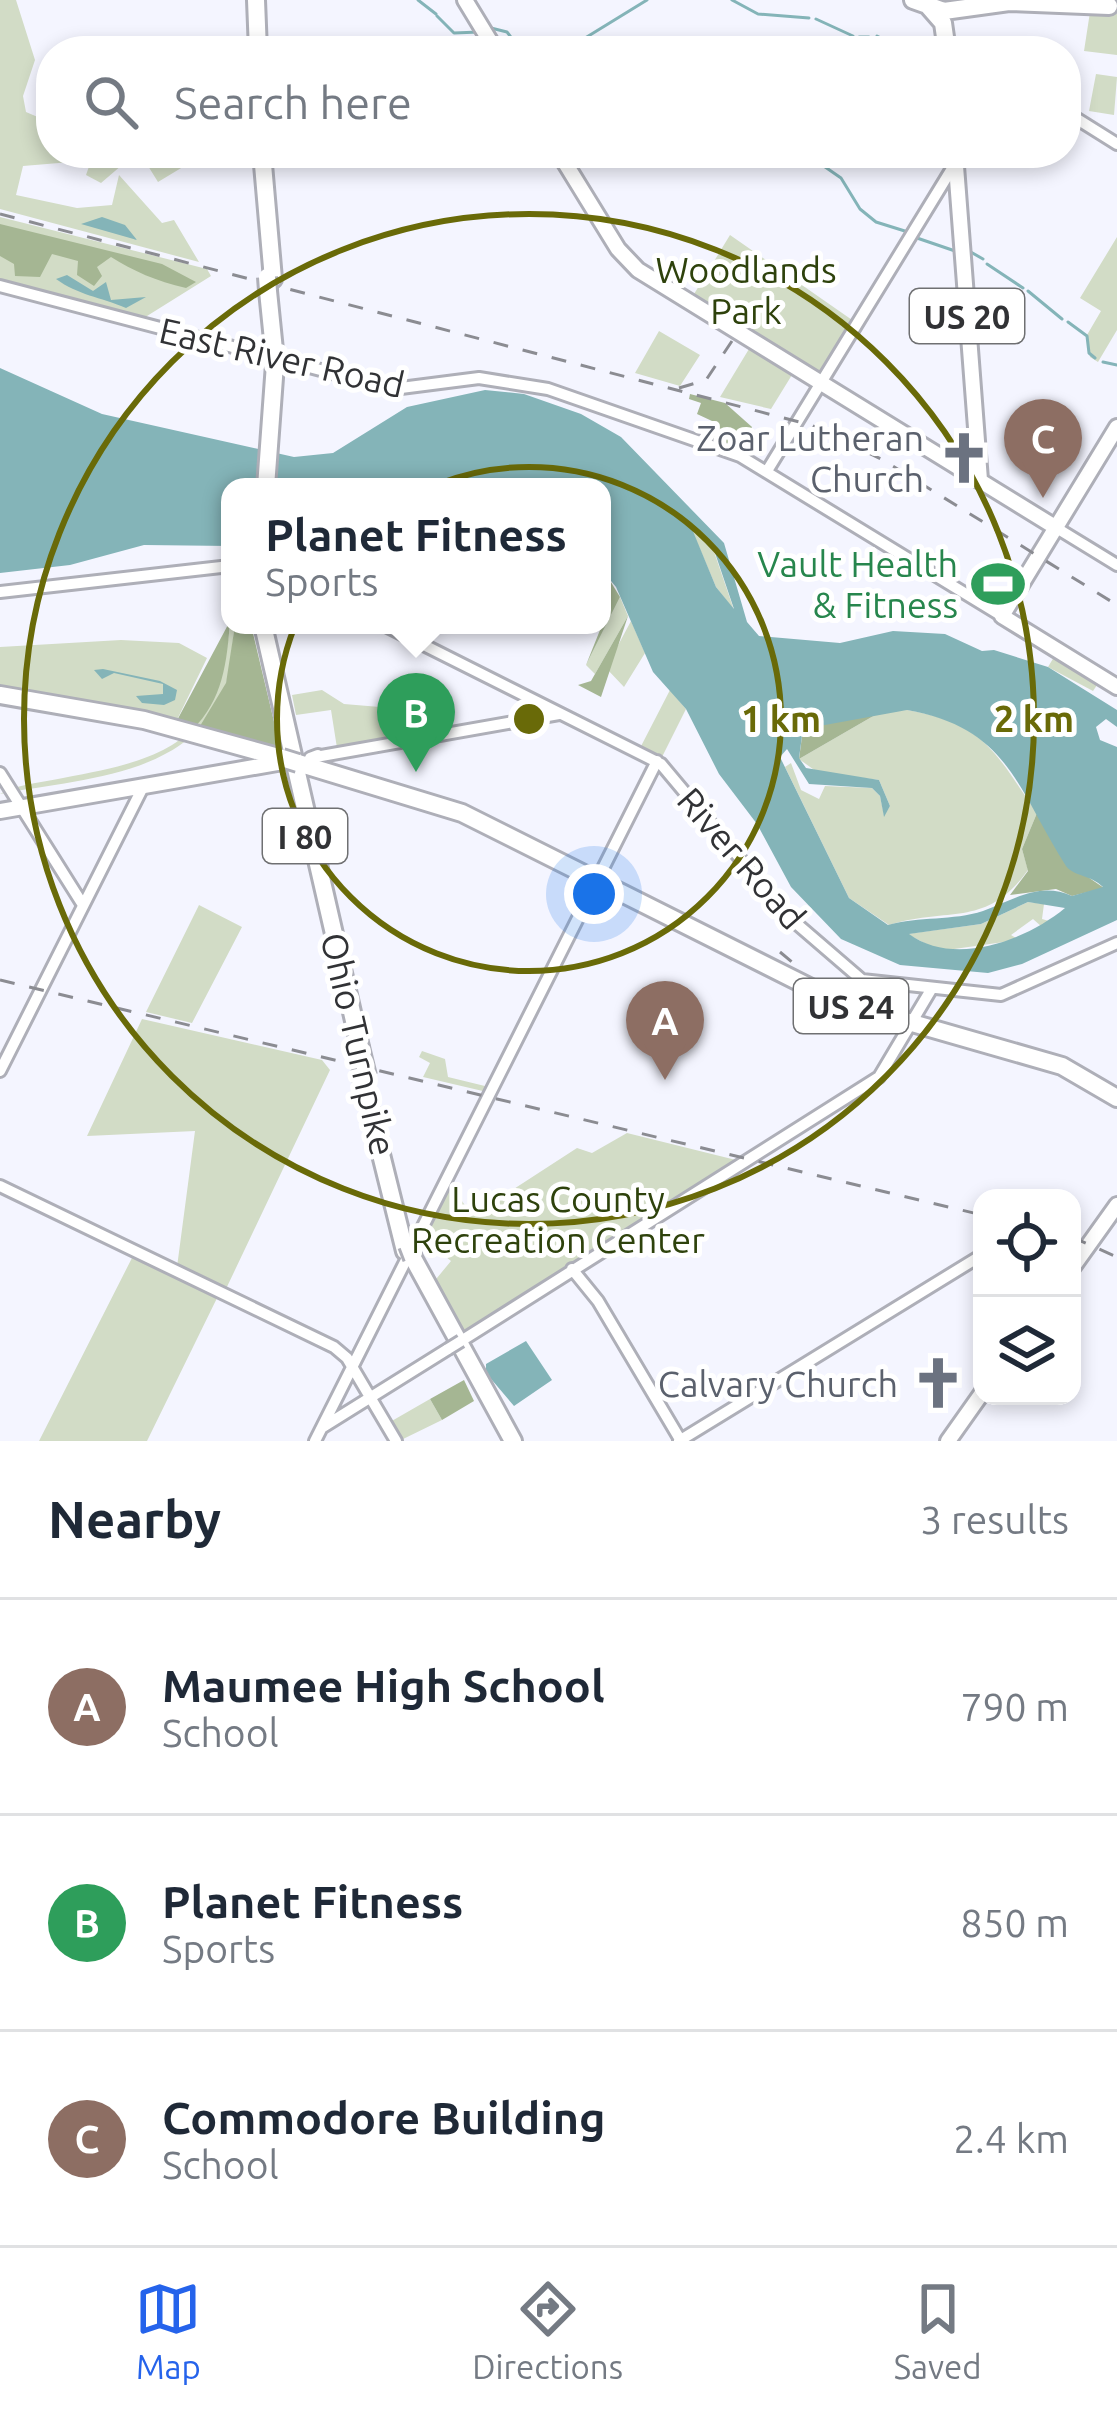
<!DOCTYPE html>
<style>
:root{--surface:#fff;--page:#f2f2f3;--text:#1f2937;--muted:#747a83;--line:#e0e1e3;--accent:#2563eb}
body{margin:0;font-family:Ubuntu,sans-serif;background:var(--page);color:var(--text)}
.controls{position:absolute;right:36px;bottom:36px;display:grid;overflow:hidden;border-radius:24px;box-shadow:0 6px 18px #0003}
.controls button{width:108px;height:108px;display:grid;place-items:center;padding:0;border:0;border-bottom:3px solid var(--line);background:var(--surface);color:var(--text);font:60px sans-serif}
.you{position:absolute;left:594px;top:894px;width:42px;height:42px;margin:-30px;border:9px solid #fff;border-radius:50%;background:#1a73e8;box-shadow:0 0 0 18px #1a73e833}
.badge{display:grid;place-items:center;width:78px;height:78px;border-radius:50%;background:var(--accent);color:#fff;font-size:39px;font-weight:700}
.pin{position:absolute;translate:-50% -99px;filter:drop-shadow(0 3px 6px #0008)}
.pin::after{content:'';position:absolute;top:63px;width:42px;height:36px;background:inherit;clip-path:polygon(0 0,100% 0,50% 100%)}
.popup{position:absolute;left:221px;top:478px;width:390px;height:156px;box-sizing:border-box;display:grid;place-content:center;border-radius:24px;background:var(--surface);filter:drop-shadow(0 3px 9px #0005);font-size:39px;white-space:nowrap;color:var(--muted)}
.popup b{font-size:45px;color:var(--text)}
.popup::after{content:'';position:absolute;left:50%;top:100%;margin-left:-24px;border:24px solid transparent;border-top-color:var(--surface)}
.list{margin:0;padding:0;list-style:none}
h2{display:flex;justify-content:space-between;align-items:center;height:156px;margin:0;padding:0 48px;font-size:51px}
h2 small{font-size:39px;font-weight:400;color:var(--muted)}
.list li{display:grid;grid-template-columns:78px 1fr auto;gap:36px;align-items:center;box-sizing:border-box;height:216px;padding:0 48px;border-top:3px solid var(--line)}
.list b{display:block;font-size:45px;white-space:nowrap}
.list p{margin:0;font-size:39px;white-space:nowrap;color:var(--muted)}
.list em{font-size:39px;font-style:normal;color:var(--muted)}
.icon{flex:none;width:66px;height:66px;fill:none;stroke:currentColor;stroke-width:2;stroke-linecap:round;stroke-linejoin:round}
.map{position:relative;flex:none;width:1117px;height:1441px;overflow:hidden}
.search{position:absolute;background:var(--surface);box-shadow:0 6px 18px #0003;left:36px;right:36px;top:36px;height:132px;display:flex;align-items:center;gap:30px;box-sizing:border-box;padding:0 42px;border-radius:48px;color:var(--muted);font-size:45px}
.sheet{height:804px;background:var(--surface)}
nav{display:flex;justify-content:space-around;align-items:center;box-sizing:border-box;height:168px;border-top:3px solid var(--line);background:var(--surface);font-size:33px;color:var(--muted)}
nav a{display:grid;justify-items:center;gap:6px}
nav .on{color:var(--accent)}
.map>svg:first-child{display:block}
.green{fill:#d2dcc6}
.forest{fill:#a5b693}
.water{fill:#84b4b8;fill-rule:evenodd}
.lines{fill:none;stroke-linecap:round;stroke-linejoin:round}
.stream{stroke:#84b4b8;stroke-width:3}
.secondary-casing{stroke:#aeafb8;stroke-width:16}
.primary-casing{stroke:#aeafb8;stroke-width:20}
.highway-casing{stroke:#aeafb8;stroke-width:22}
.secondary{stroke:#fff;stroke-width:10}
.primary{stroke:#fff;stroke-width:14}
.highway{stroke:#fff;stroke-width:16}
.rail{stroke:#8b8c92;stroke-width:3;stroke-dasharray:15 15;stroke-linecap:butt}
.secondary-bridge-casing{stroke:#aeafb8;stroke-width:16;stroke-linecap:butt}
.highway-bridge-casing{stroke:#aeafb8;stroke-width:22;stroke-linecap:butt}
.secondary-bridge{stroke:#fff;stroke-width:10}
.highway-bridge{stroke:#fff;stroke-width:16}
.ring{fill:none;stroke:#696a08;stroke-width:6}
.labels{text-anchor:middle;dominant-baseline:central;stroke-width:10;stroke-linejoin:round;paint-order:stroke}
.shield{fill:#fff;stroke:#6f7072;stroke-width:3}
.shield-label{font-size:33px;font-weight:bold;fill:#313235}
.park-label{font-size:36px;fill:#2e420c;stroke:#fff}
.street-label{font-size:36px;fill:#313235;stroke:#fff}
.worship-label{font-size:36px;fill:#5b616d;stroke:#fff;text-anchor:end}
.leisure-label{font-size:36px;fill:#27864d;stroke:#fff;text-anchor:end}
.centre{fill:#696a08;stroke:#fff;stroke-width:6}
.ring-label{font-size:36px;text-anchor:middle;font-weight:bold;fill:#696a08;stroke:#fff;stroke-width:10;stroke-linejoin:round;paint-order:stroke}
</style>
<div class="map">
<svg width="1117" height="1441" viewBox="0 0 1117 1441">
<rect width="100%" height="100%" fill="#f4f5ff"/>
<!-- green -->
<path class="green" d="M0 0H16L35 60 23 96 26 112 40 118 51 114V153H72L71 162 23 166 16 195 77 208 112 205 119 175 162 223 174 220 199 262 0 209Z
M1090 12 1117 14V55L1084 51Z
M1096 74 1117 77 1114 115 1089 111Z
M103 153H136L101 183 86 175 92 158Z
M140 153H206L158 182Z
M0 217 207 269 211 276 139 321 0 284Z
M730 235 855 322 821 378 691 299Z
M1117 237V330L1098 362 1090 357 1087 335 1101 311 1080 298Z
M659 331 700 355 680 386 635 373Z
M752 344 795 370 771 409 720 397Z
M688 521 711 543 734 610 716 587Z
M620 597 628 616 595 674 586 665Z
M631 621 645 653 624 687 606 668Z
M230 625H235C231 649 231 676 221 698 182 778 76 779 0 794 15 785 43 782 63 778 170 758 217 743 230 625Z
M121 640 179 643 207 658 174 726 111 705 0 687V647Z
M1057 652 1101 679 1093 691 1048 667Z
M322 690 344 704 404 709 402 739 337 748 331 710 296 715 292 695Z
M670 690 686 709 659 763 638 752Z
M907 710C985 723 995 753 1037 813L1022 849 1028 870C986 929 948 906 889 925L849 898 785 767 791 763 801 790 819 799 825 786 872 788 880 796 884 815 890 806 879 780 817 772 799 759 882 711Z
M1028 902 1044 904 1042 919 1049 921 1042 927 1033 919 1011 935 1016 938 1011 941 940 951 907 934 981 924Z
M199 905 242 927 192 1023 146 1012Z
M142 1019 322 1060 330 1070 225 1291 177 1267 195 1131 87 1136Z
M422 1051 445 1059 448 1077 489 1087 487 1092 423 1077 430 1063 419 1057Z
M627 1133 740 1161 461 1337 432 1284 451 1261 422 1237 448 1180 472 1216 577 1148 592 1153Z
M134 1254 219 1294 147 1441H39Z
M430 1399 442 1420 399 1441 390 1422Z"/>
<!-- forest -->
<path class="forest" d="M0 224 162 264 196 282 186 288C156 281 133 271 111 257L97 267 102 276 94 286 77 275 78 261 52 254 40 277 15 276 14 264 0 256Z
M690 394 725 403 752 427 737 452 704 441 712 421 697 414 701 403 689 399Z
M609 579 620 597 586 665 602 625Z
M628 616 601 697 578 685 591 681Z
M230 621C227 662 223 700 192 730L174 726Z
M235 625H251L281 751 197 731 226 683Z
M882 711 799 759 803 729Z
M1037 813 1066 862 1104 888 1072 896 1056 889 1010 895 1028 871 1022 849Z
M464 1380 474 1401 442 1420 430 1399Z"/>
<!-- water -->
<path class="water" d="M102 217 125 225 137 240 81 224Z
M67 275 93 291 106 282 111 300 146 297 126 308C100 297 78 295 56 279Z
M0 368 102 414 294 457 333 453 407 407 485 390 524 394 581 414 621 437 724 543 747 622 759 636 840 643 893 631 945 634 982 651 994 650 1048 667 1117 710V727L1106 719 1096 727 1100 740 1117 747V920L1022 964 988 973 900 965 841 939 791 887 757 824 719 774 686 709 653 672 616 587 602 570V487H230V546L144 545 70 565 0 573ZM690 524 713 547 734 609 716 587ZM907 710C1009 728 1017 789 1066 866 1073 876 1091 875 1103 887L1072 896C1040 881 1013 900 983 911 953 921 919 916 888 925L849 898 780 757 787 749 809 784 872 788 880 796 884 817 890 806 879 780 806 768 799 758 803 729ZM1028 902 1065 908C1025 941 954 967 909 934L981 924Z
M103 669 160 681 177 690 175 700 164 705 142 703 136 696 163 694V684L114 673 102 679 94 670Z
M526 1341 552 1380 514 1406 486 1373V1364Z"/>
<g class="lines">
<!-- stream -->
<path class="stream" d="M418 0 436 14
M732 0 758 14 809 18
M437 16 454 33 479 32
M816 19 853 36
M487 27 507 32 519 48 537 42 555 51
M877 36 906 51
M859 37H869
M564 51 647 0
M786 153H798
M805 153 841 178 860 209 876 222 908 232
M917 238 958 252
M969 251 983 259
M987 264 1023 288
M1028 291 1062 319
M1068 322 1087 336 1089 353 1095 358
M1103 362 1117 365"/>
<!-- secondary casing -->
<g class="secondary-casing">
<path id="secondary" d="M1066 112 1117 144
M0 286 393 389 479 378 548 389 740 456 1002 616
M767 471 956 162
M1055 527 1117 565
M0 592 230 566
M384 625 661 764 790 918 862 980 1001 995 1117 943
M318 755 310 758 559 714
M0 773 83 905
M0 1071 141 791
M0 1186 334 1347 347 1358 396 1441
M572 1269 598 1301 681 1441
M461 1341 879 1077 932 988
M323 1427 448 1349
M315 1441 657 761
M679 1441 982 1255"/>
</g>
<!-- primary casing -->
<g class="primary-casing">
<path id="primary" d="M465 0 496 51
M559 153 618 249 638 270 1055 527
M955 153 980 480
M1117 427 1002 616 1117 687
M0 811 283 762
M1072 1268 1117 1205
M948 1441 982 1393"/>
</g>
<!-- highway casing -->
<g class="highway-casing">
<path id="highway" d="M256 0 258 51
M913 0 944 11 1009 2 1109 6
M929 7 943 23 947 51
M262 153 273 279
M268 291 274 350
M266 487 275 364
M263 625 360 1047
M0 695 144 720 282 758
M298 763 462 813 839 1002 1062 1066 1117 1098
M361 1074 405 1251
M413 1258 513 1441"/>
</g>
<!-- secondary -->
<use href="#secondary" class="secondary"/>
<!-- primary -->
<use href="#primary" class="primary"/>
<!-- highway -->
<use href="#highway" class="highway"/>
<!-- rail -->
<path class="rail" d="M0 214 811 425 883 460 1117 605
M679 388 706 380 734 338
M780 952 792 962
M0 980 982 1215
M1072 1237 1117 1257"/>
<!-- secondary-bridge casing -->
<g class="secondary-bridge-casing">
<path id="secondary-bridge" d="M448 1349 461 1341"/>
</g>
<!-- highway-bridge casing -->
<g class="highway-bridge-casing">
<path id="highway-bridge" d="M267 277 268 291
M280 352 282 366
M282 758 298 763
M360 1047 367 1076
M408 1245 413 1258"/>
</g>
<!-- secondary-bridge -->
<use href="#secondary-bridge" class="secondary-bridge"/>
<!-- highway-bridge -->
<use href="#highway-bridge" class="highway-bridge"/>
</g>
<!-- distance rings -->
<g class="ring">
<circle cx="529" cy="719" r="252"/>
<circle cx="529" cy="719" r="505"/>
</g>
<!-- icons -->
<defs>
<g id="church-bare" transform="scale(4.14)"><path d="M-1.2-6h2.4v3.5h3.3v2.4h-3.3V6h-2.4V-.1h-3.3v-2.4h3.3Z" fill="#6b7280" stroke="#fff" stroke-width="2.5" paint-order="stroke"/></g>
<g id="stadium-bare" transform="scale(4.14)"><path d="M0-5a6.5 5 0 1 0 0 10a6.5 5 0 1 0 0-10ZM-3.5-1.8h7v3.6h-7Z" fill="#2e9e5b" stroke="#fff" stroke-width="2.5" paint-order="stroke"/></g>
</defs>
<g fill-rule="evenodd">
<use href="#church-bare" x="964" y="458"/>
<use href="#stadium-bare" x="998" y="584"/>
<use href="#church-bare" x="938" y="1383"/>
</g>
<g class="labels">
<!-- shield labels -->
<g class="shield">
<rect x="910" y="289" width="114" height="54" rx="9"/>
<rect x="263" y="809" width="84" height="54" rx="9"/>
<rect x="794" y="979" width="114" height="54" rx="9"/>
</g>
<g class="shield-label">
<text x="967" y="316">US 20</text>
<text x="305" y="836">I 80</text>
<text x="851" y="1006">US 24</text>
</g>
<!-- park labels -->
<g class="park-label">
<text x="746" y="269">Woodlands<tspan x="746" dy="41">Park</tspan></text>
<text x="558" y="1198">Lucas County<tspan x="558" dy="41">Recreation Center</tspan></text>
</g>
<!-- street labels -->
<g class="street-label">
<text transform="translate(282 357) rotate(13)">East River Road</text>
<text transform="translate(742 858) rotate(49)">River Road</text>
<text transform="translate(359 1044) rotate(77)">Ohio Turnpike</text>
</g>
<!-- worship labels -->
<g class="worship-label">
<text x="924" y="437">Zoar Lutheran<tspan x="924" dy="41">Church</tspan></text>
<text x="898" y="1383">Calvary Church</text>
</g>
<!-- leisure labels -->
<g class="leisure-label">
<text x="958" y="563">Vault Health<tspan x="958" dy="41">&amp; Fitness</tspan></text>
</g>
</g>
<circle cx="529" cy="719" r="18" class="centre"/>
<g class="ring-label">
<text x="781" y="732">1 km</text>
<text x="1034" y="732">2 km</text>
</g>
</svg>
<div class="controls">
<button><svg class="icon" aria-label="locate" viewBox="0 0 24 24"><circle cx="12" cy="12" r="6"/><path d="M12 2v4M12 18v4M2 12h4M18 12h4"/></svg></button>
<button><svg class="icon" aria-label="layers" viewBox="0 0 24 24"><path d="M12 4l9 5-9 5-9-5zM3 14l9 5 9-5"/></svg></button>
</div>
<div class="you"></div>
<div class="pin badge" style="left:665px;top:1080px;background:#8d6e63">A</div>
<div class="pin badge" style="left:416px;top:772px;background:#2e9e5b">B</div>
<div class="popup"><b>Planet Fitness</b>Sports</div>
<div class="pin badge" style="left:1043px;top:498px;background:#8d6e63">C</div>
<div class="search"><svg class="icon" aria-label="search" viewBox="0 0 24 24"><circle cx="10" cy="10" r="6"/><path d="M15 15l6 6"/></svg>Search here</div>
</div>
<section class="sheet">
<h2>Nearby<small>3 results</small></h2>
<ul class="list">
<li><span class="badge" style="background:#8d6e63">A</span><div><b>Maumee High School</b><p>School</p></div><em>790 m</em></li>
<li><span class="badge" style="background:#2e9e5b">B</span><div><b>Planet Fitness</b><p>Sports</p></div><em>850 m</em></li>
<li><span class="badge" style="background:#8d6e63">C</span><div><b>Commodore Building</b><p>School</p></div><em>2.4 km</em></li>
</ul>
</section>
<nav>
<a class="on"><svg class="icon" aria-label="map" viewBox="0 0 24 24"><path d="M3 6l6-2 6 2 6-2v14l-6 2-6-2-6 2zM9 4v14M15 6v14"/></svg>Map</a>
<a><svg class="icon" aria-label="directions" viewBox="0 0 24 24"><path d="M12 3l9 9-9 9-9-9zM9 14v-3h6M13 9l2 2-2 2"/></svg>Directions</a>
<a><svg class="icon" aria-label="saved" viewBox="0 0 24 24"><path d="M7 4h10v16l-5-4-5 4z"/></svg>Saved</a>
</nav>
